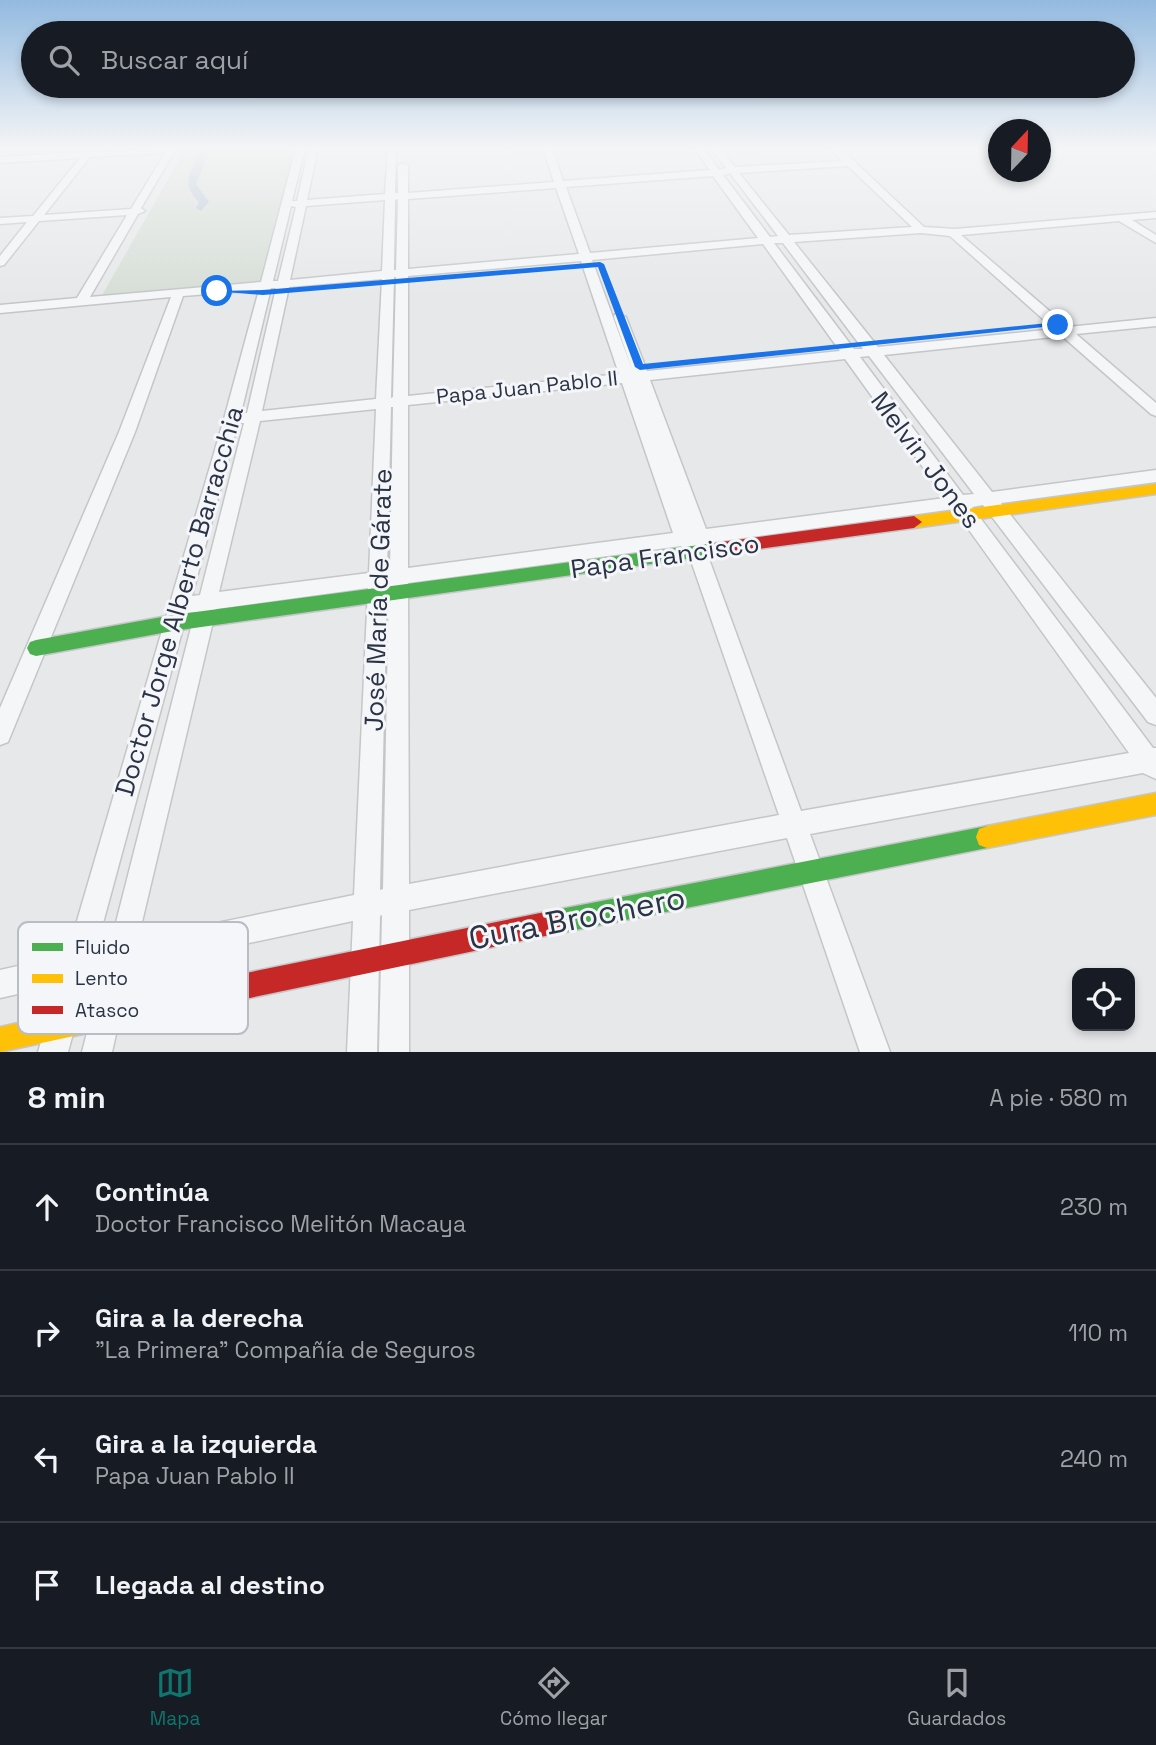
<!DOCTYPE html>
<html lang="es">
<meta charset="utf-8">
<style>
:root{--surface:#171b24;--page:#20242c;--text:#f1f3f6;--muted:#9ea1a6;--line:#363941;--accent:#0f766e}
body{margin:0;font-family:"Space Grotesk",sans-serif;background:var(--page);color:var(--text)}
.controls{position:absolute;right:21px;bottom:21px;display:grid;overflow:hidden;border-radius:14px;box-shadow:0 4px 10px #0003}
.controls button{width:63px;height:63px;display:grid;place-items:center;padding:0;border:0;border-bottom:2px solid var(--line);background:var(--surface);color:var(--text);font:35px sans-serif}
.compass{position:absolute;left:988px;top:119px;width:63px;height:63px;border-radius:50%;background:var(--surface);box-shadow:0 4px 10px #0003;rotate:22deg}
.stop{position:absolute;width:21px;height:21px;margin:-16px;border:5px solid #1a73e8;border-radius:50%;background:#fff}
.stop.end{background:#1a73e8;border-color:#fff;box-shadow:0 2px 7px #0008}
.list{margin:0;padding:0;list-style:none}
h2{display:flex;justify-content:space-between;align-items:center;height:91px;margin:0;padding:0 28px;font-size:30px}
h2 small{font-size:23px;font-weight:400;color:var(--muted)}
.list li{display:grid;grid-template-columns:46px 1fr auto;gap:21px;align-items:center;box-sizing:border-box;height:126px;padding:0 28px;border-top:2px solid var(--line)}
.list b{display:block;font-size:26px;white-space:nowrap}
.list p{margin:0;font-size:23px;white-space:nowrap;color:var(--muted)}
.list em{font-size:23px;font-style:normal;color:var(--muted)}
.icon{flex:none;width:38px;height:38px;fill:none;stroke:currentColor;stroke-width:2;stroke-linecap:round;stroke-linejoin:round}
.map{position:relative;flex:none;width:1156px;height:1052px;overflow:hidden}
.search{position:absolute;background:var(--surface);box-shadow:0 4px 10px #0003;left:21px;right:21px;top:21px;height:77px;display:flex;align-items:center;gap:18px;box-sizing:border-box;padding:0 24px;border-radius:38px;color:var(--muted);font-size:26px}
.sheet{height:595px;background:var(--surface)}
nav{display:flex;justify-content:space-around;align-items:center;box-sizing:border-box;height:98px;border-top:2px solid var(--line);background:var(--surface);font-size:19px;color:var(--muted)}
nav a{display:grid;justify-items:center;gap:4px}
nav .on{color:var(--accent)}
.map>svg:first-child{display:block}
.green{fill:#d6ded6}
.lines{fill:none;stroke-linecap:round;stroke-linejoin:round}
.canal{fill:#b4c4d5;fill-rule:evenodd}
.street-casing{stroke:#c4c6c8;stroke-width:3}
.fast-casing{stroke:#c4c6c8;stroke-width:3}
.slow-casing{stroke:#c4c6c8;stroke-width:3}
.jam-casing{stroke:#c4c6c8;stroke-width:3}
.path{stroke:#c5c6ca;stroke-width:2;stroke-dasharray:2.5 2.5;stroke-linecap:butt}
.street{fill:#f5f6f7;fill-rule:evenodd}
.fast{fill:#4caf50;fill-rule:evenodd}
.slow{fill:#ffc107;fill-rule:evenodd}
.jam{fill:#c62828;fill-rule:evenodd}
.route{fill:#1a73e8}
.labels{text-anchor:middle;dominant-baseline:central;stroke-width:6;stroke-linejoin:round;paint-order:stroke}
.far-street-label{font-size:21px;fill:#2b3445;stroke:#f4f6f9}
.street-label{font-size:26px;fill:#2b3445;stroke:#f4f6f9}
.near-street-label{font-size:32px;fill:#2b3445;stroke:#f4f6f9}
.key{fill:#f4f6f9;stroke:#b8bcc3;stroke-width:2}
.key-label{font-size:19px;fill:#2b3445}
</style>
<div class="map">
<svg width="1156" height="1052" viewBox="0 0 1156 1052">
<rect width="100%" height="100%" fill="#e6e8ea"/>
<!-- green -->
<path class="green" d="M186 148H298L262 283 101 297Z"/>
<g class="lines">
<!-- canal -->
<path class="canal" d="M202 148H211L196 184 209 202 201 211 196 208 199 202C179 182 192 171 202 148Z"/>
<!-- street casing -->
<g class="street-casing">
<path id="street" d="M90 148 94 152 186 149 174 152 141 208 145 211 138 214 90 297 261 282 296 148H305L292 201H297L309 148H318L307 200 385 194 388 148H396L395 193H398V166L403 163 408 166V193L554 182 543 148H552L563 181 710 170 694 148H703L719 170 726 168 711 148H720L735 167 842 161 830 148H840L924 227 955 229 1156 212V218L1132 220 1156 235V243L1119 221 961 235 1068 327 1156 318V326L1076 334 1156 403V416L1151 414 1062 336 884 355 992 492 1156 470V482L1001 503 1156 698V725L1148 722 983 505 972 507 1153 748H1156V779L1143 773 810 834 890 1052H860L787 838 409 910V1052H379L382 915 380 916 377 1052H347L353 921 131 968 112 1052H82L102 975 88 978 68 1052H38L58 985 0 998V970L67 955 224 419 259 290 183 296 135 432 8 742 0 745V708L119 432 171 297 0 313V305L77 298 127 215 39 221 4 265 0 266V256L27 222 0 224V218L33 216 80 158 0 163V157L84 152ZM165 153 131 209 44 215 90 157ZM848 166 912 227 789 235 739 173ZM730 173 778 236 770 237 723 175ZM713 176 758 238 590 253 566 187ZM556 188 579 254 408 269V199ZM398 199 396 270H394L395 200ZM385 200 382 271 290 280 306 206ZM291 206 296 207 278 281H273ZM921 233 950 236 1054 329 878 347 794 242ZM774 243H783L863 349H854ZM763 244 840 351 647 371 626 317 615 314 614 317 633 372 592 260ZM581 261 619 374 408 396V276ZM394 277H396L393 397 391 398ZM382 279 376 399 262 411 289 287ZM271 288H276L247 413H241ZM869 356 974 494 963 495 860 357ZM845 359 945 498 706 529 650 380ZM622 383 673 533 408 568V405ZM391 407H393L390 570H387ZM376 409 369 573 219 592 260 421ZM238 423H244L200 595 192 596ZM954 509 1129 753 801 811 705 548 707 543ZM681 546 689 555 779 815 409 884 408 583ZM389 585 383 889 380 890 387 586ZM368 588 354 895 138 939 216 609ZM195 612 110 946 96 949 187 613Z"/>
</g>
<!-- fast casing -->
<g class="fast-casing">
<path id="fast" d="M714 543 720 544 722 549 720 554 714 555 173 631 36 656 30 654 27 648 30 642 36 640 173 615Z
M987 826 995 829 998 837 995 845 987 848 550 935 542 931 538 923 542 915 550 911Z"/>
</g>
<!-- slow casing -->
<g class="slow-casing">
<path id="slow" d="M1156 484V494L914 528 906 522 914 516Z
M1156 793V815L987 848 979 845 976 837 979 829 987 826Z
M226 977 235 981 239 990 235 999 226 1003 0 1052V1027Z"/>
</g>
<!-- jam casing -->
<g class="jam-casing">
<path id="jam" d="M914 516 922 522 914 528 714 555 708 554 706 549 708 544 714 543Z
M550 911 558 915 562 923 558 931 550 935 226 1003 217 999 213 990 217 981 226 977Z"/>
</g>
<!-- path -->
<path class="path" d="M260 148 287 151
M193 151 239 148"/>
<!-- street -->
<use href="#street" class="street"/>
<!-- fast -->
<use href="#fast" class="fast"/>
<!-- slow -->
<use href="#slow" class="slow"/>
<!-- jam -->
<use href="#jam" class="jam"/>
</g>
<!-- sky -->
<linearGradient id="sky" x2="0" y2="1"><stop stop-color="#93bae0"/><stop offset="0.5" stop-color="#f4f5f6"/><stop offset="1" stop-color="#f4f5f6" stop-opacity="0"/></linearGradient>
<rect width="1156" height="296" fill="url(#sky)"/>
<!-- route -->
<path class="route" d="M600 262 604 264 643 364 1058 322 1062 325 640 370 635 367 598 267 263 295 213 291 263 290Z"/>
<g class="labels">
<!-- far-street labels -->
<g class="far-street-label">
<text transform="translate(527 387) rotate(-6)">Papa Juan Pablo II</text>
</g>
<!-- street labels -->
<g class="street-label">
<text transform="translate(926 460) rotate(53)">Melvin Jones</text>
<text transform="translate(665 556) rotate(-8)">Papa Francisco</text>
<text transform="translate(378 600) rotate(-88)">José María de Gárate</text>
<text transform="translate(179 601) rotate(-74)">Doctor Jorge Alberto Barracchia</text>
</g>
<!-- near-street labels -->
<g class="near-street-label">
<text transform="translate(577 918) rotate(-11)">Cura Brochero</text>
</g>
</g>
<!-- legend -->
<rect x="18" y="922" width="230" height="112" rx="10" class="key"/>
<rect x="32" y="943" width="31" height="8" fill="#4caf50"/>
<rect x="32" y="974" width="31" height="9" fill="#ffc107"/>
<rect x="32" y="1006" width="31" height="8" fill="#c62828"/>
<g class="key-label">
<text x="75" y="954">Fluido</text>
<text x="75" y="985">Lento</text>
<text x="75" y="1017">Atasco</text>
</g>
</svg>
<div class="controls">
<button><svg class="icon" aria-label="locate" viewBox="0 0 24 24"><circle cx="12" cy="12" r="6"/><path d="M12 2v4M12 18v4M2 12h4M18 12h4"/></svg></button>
</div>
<svg class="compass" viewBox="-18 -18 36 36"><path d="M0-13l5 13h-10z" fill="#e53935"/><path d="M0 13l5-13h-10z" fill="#9ea1a6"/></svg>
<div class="stop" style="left:217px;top:291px"></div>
<div class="stop end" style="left:1058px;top:325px"></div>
<div class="search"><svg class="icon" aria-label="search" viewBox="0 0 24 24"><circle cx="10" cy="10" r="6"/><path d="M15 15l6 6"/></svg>Buscar aquí</div>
</div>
<section class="sheet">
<h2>8 min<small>A pie · 580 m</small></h2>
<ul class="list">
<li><svg class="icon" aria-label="ahead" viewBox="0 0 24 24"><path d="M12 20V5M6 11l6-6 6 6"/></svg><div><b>Continúa</b><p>Doctor Francisco Melitón Macaya</p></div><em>230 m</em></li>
<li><svg class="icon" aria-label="right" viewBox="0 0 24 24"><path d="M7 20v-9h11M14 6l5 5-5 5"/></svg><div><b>Gira a la derecha</b><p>&quot;La Primera&quot; Compañía de Seguros</p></div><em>110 m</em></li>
<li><svg class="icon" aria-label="left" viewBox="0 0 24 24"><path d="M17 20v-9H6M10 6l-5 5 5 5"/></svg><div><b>Gira a la izquierda</b><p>Papa Juan Pablo II</p></div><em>240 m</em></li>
<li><svg class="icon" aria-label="arrive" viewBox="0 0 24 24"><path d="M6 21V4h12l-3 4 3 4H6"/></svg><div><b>Llegada al destino</b></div></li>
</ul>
</section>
<nav>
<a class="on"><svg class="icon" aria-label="map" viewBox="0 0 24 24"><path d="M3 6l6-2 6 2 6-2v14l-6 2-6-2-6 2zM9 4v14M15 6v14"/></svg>Mapa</a>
<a><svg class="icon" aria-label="directions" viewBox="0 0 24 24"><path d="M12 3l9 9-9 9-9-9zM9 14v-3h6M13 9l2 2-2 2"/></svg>Cómo llegar</a>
<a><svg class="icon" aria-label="saved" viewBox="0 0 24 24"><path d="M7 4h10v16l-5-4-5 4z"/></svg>Guardados</a>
</nav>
